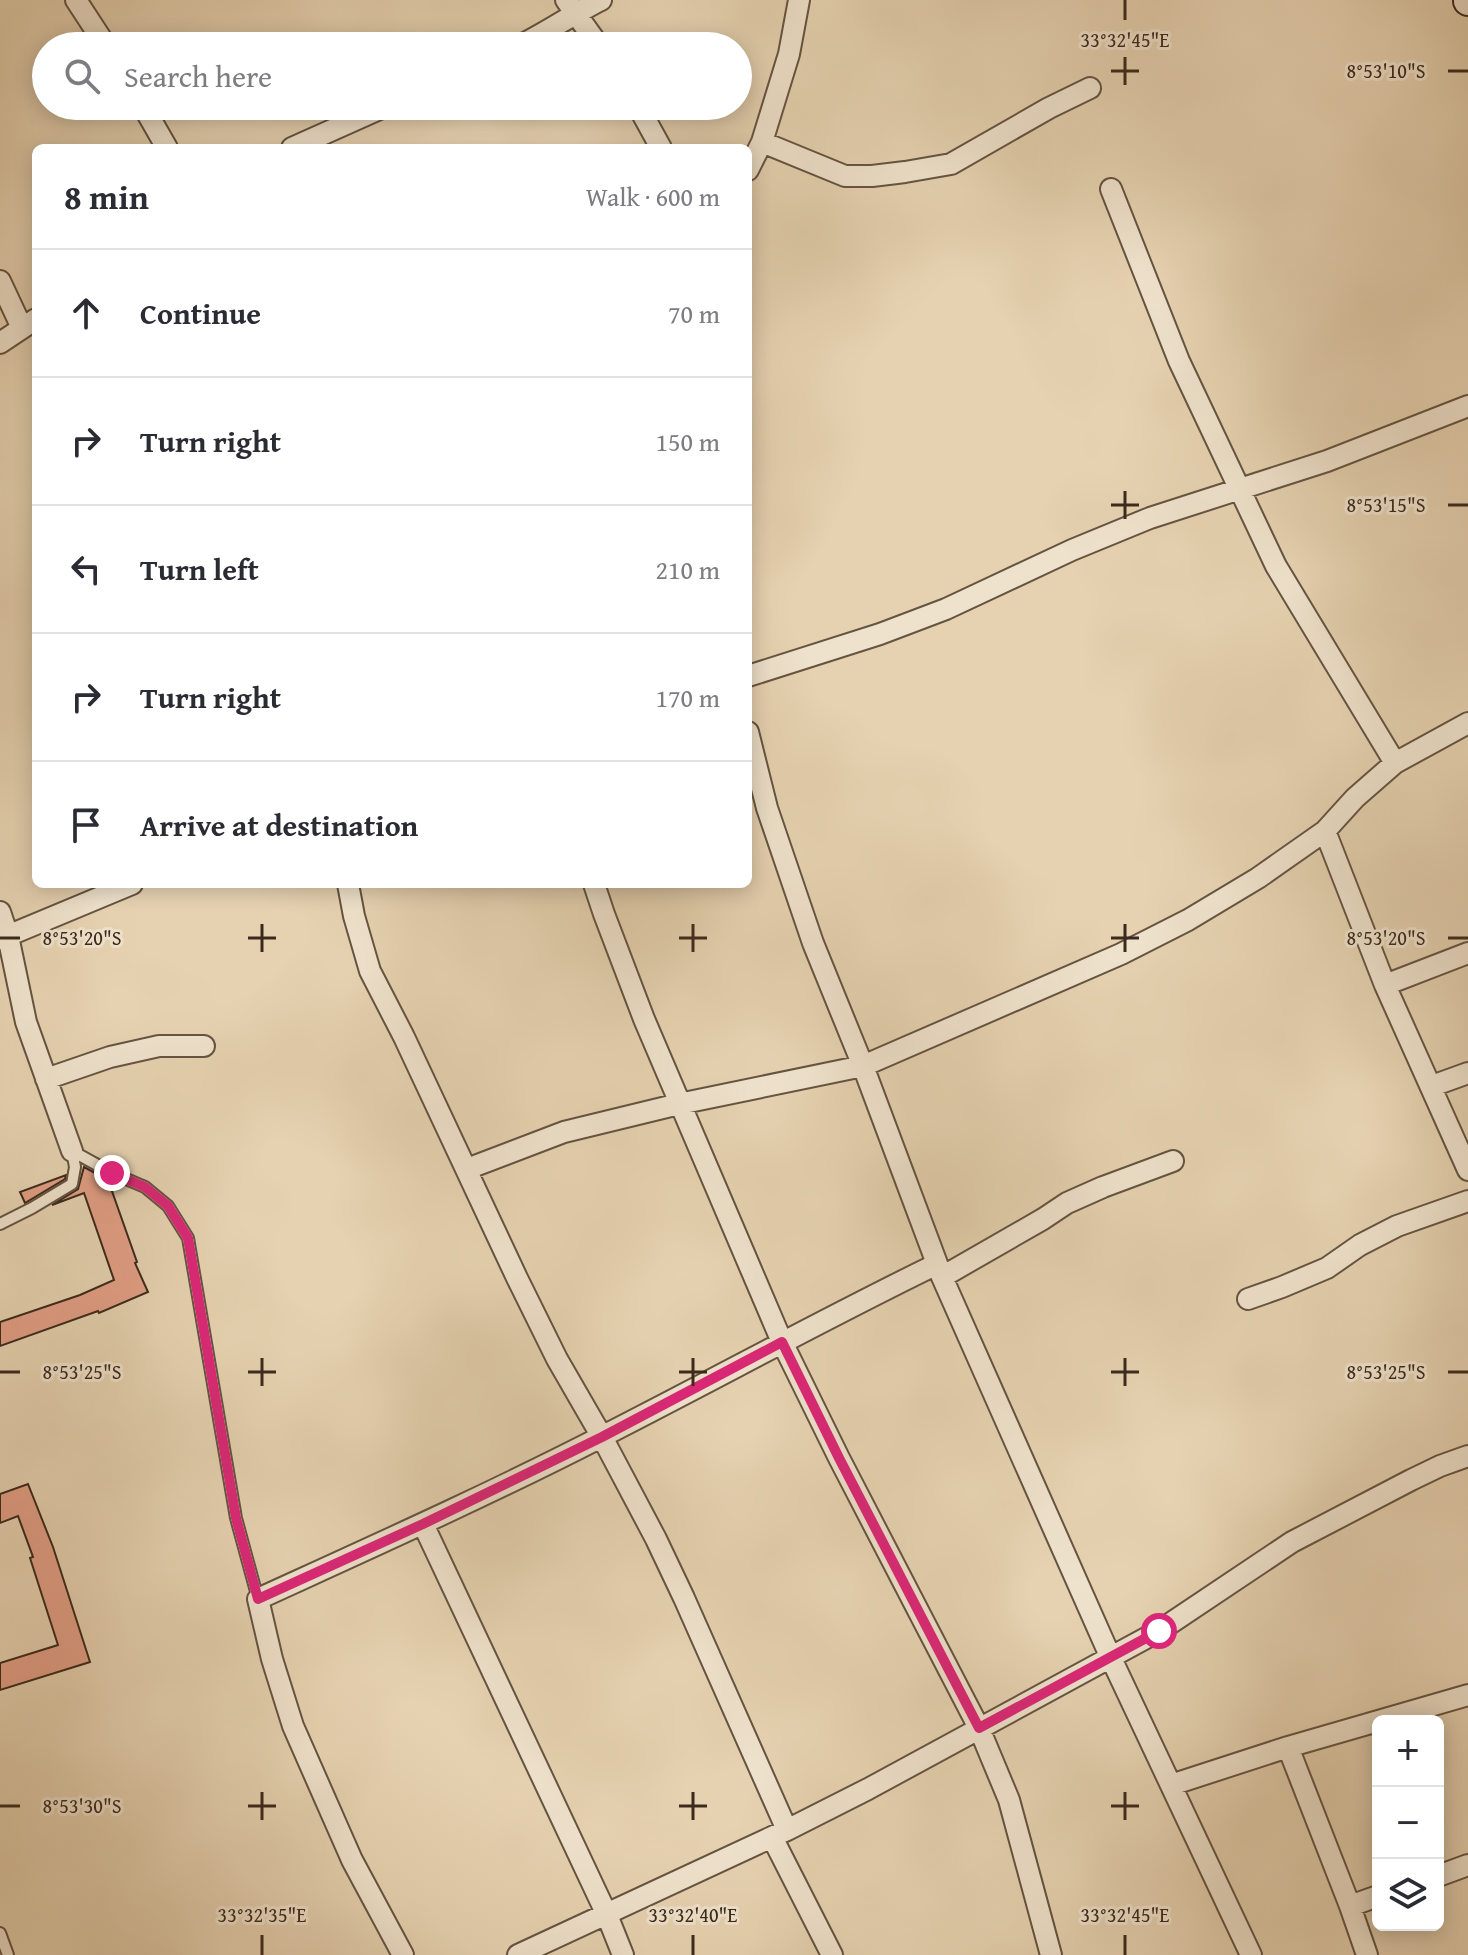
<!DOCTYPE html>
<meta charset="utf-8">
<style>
:root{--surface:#fff;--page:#f7f7f7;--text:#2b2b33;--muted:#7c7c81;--line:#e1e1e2}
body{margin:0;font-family:"Gentium Book Plus",serif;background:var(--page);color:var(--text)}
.controls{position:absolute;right:24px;bottom:24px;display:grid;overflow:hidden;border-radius:12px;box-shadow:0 4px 20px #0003}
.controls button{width:72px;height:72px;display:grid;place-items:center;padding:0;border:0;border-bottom:2px solid var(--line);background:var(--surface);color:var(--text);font:40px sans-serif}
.stop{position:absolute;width:24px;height:24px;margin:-18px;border:6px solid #db2777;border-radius:50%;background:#fff}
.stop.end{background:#db2777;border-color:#fff;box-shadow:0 2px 8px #0008}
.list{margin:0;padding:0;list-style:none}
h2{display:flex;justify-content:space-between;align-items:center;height:104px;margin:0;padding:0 32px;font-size:34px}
h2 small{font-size:26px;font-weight:400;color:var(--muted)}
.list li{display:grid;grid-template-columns:52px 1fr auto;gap:24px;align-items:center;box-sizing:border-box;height:128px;padding:0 32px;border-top:2px solid var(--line)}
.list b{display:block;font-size:30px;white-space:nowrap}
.list em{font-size:26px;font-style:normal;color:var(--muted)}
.icon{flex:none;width:44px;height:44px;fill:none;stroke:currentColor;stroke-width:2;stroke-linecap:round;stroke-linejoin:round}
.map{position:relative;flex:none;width:1468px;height:1955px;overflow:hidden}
.search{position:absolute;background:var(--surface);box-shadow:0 4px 20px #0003;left:32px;top:32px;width:720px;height:88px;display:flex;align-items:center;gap:20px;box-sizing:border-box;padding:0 28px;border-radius:44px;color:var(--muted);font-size:30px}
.panel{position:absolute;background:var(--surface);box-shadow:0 4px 20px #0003;left:32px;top:144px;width:720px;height:744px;border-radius:12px}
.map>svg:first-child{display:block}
.building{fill:#e29f86;stroke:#3a2a1d;stroke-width:2}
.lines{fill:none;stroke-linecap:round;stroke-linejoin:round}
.lane-casing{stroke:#655442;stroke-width:14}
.street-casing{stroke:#655442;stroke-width:24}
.secondary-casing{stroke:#3a2a1d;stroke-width:32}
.lane{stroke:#efe2cc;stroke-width:10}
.street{stroke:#efe2cc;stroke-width:20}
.secondary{stroke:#efe2cc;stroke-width:28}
.route{stroke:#db2777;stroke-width:10}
.ticks{fill:none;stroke:#3a2a1d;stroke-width:3}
.ticks-label{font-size:20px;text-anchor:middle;fill:#3a2a1d;stroke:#efe2cc;stroke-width:6;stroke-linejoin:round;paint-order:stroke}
</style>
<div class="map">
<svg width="1468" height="1955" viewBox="0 0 1468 1955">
<rect width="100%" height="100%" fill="#e6d2b1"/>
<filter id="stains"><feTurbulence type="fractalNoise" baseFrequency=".0025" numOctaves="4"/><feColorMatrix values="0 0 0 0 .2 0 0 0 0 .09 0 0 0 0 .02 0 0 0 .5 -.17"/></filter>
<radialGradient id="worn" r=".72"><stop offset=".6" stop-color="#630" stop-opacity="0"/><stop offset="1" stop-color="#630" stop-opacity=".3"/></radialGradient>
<!-- building -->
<path class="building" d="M84 1167 108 1180 137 1262 135 1263 148 1292 99 1313 98 1311 0 1346V1322L80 1295 114 1280 84 1193 52 1205 78 1189Z
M66 1175 65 1179 25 1203 20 1192Z
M28 1484 53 1547 90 1662 0 1690V1663L58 1645 30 1558 33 1557 18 1516 0 1523V1494Z"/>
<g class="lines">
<!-- lane casing -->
<g class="lane-casing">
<path id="lane" d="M72 1151 112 1173 145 1187 168 1206 188 1238 236 1518 258 1599
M0 1224 32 1208 72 1184 75 1167 72 1151
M0 1933 8 1955"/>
</g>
<!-- street casing -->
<g class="street-casing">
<path id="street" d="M76 0 106 46
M566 0 599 46
M519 46C547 32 573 14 601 0
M143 106 167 148
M638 106 661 148
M762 142 845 176H872L905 172 951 164 1049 108 1090 88
M292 148 386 106
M748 170 762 142 789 54 799 0
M1111 189 1179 361 1276 566 1395 763
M0 281 22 328
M0 343 36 319
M748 676 880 634 946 609 1072 550 1150 518 1327 461 1468 406
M748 732 767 808 813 943 863 1066 942 1277 1110 1656 1251 1955
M1325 831 1385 985 1468 1170
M348 884 354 916 370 971 404 1037 517 1278 557 1359 602 1437 656 1539 684 1598 787 1830
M594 884 604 914 644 1019 782 1342 839 1458 979 1728 1009 1800 1051 1955
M0 912 8 936 26 1022 72 1151
M0 939 132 884
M1385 985 1468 953
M46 1079 110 1057 159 1046H204
M1432 1086 1468 1073
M467 1169 564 1132 679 1104 863 1066 1121 954 1188 920 1258 878 1325 831 1355 798 1395 763 1468 723
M942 1277 1043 1219 1067 1203 1103 1187 1173 1161
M1248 1299 1282 1287 1327 1268 1360 1245 1397 1226 1468 1201
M423 1524 607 1915 623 1955
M1288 1747 1350 1906 1367 1955
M1171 1785 1288 1747 1468 1695
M772 1837 832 1955
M1438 1876 1468 1865
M1350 1906 1378 1896
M403 1955 352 1860 293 1726 272 1659 258 1599C374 1546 490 1494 603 1436 715 1379 824 1319 937 1264
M518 1955 787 1830 868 1789 1159 1631 1292 1542 1411 1480 1440 1466 1468 1456"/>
</g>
<!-- secondary casing -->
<g class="secondary-casing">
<path id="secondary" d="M1468 0V1"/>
</g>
<!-- lane -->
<use href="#lane" class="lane"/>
<!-- street -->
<use href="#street" class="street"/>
<!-- secondary -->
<use href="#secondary" class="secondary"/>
</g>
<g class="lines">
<!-- route -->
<path class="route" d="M112 1173 145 1187 168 1206 188 1238 236 1518 258 1599 423 1524 602 1437 782 1342 839 1458 979 1728 1159 1631"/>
</g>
<!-- ticks -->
<path class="ticks" d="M1125 0V20M1125 57V85M1111 71H1139M1448 71H1468M1125 491V519M1111 505H1139M1448 505H1468M262 924V952M693 924V952M1125 924V952M0 938H20M248 938H276M679 938H707M1111 938H1139M1448 938H1468M262 1358V1386M693 1358V1386M1125 1358V1386M0 1372H20M248 1372H276M679 1372H707M1111 1372H1139M1448 1372H1468M262 1792V1820M693 1792V1820M1125 1792V1820M0 1806H20M248 1806H276M679 1806H707M1111 1806H1139M262 1935V1955M693 1935V1955M1125 1935V1955"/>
<g class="ticks-label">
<text x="1125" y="47">33°32'45"E</text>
<text x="1386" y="78">8°53'10"S</text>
<text x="1386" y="512">8°53'15"S</text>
<text x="82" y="945">8°53'20"S</text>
<text x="1386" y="945">8°53'20"S</text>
<text x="82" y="1379">8°53'25"S</text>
<text x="1386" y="1379">8°53'25"S</text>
<text x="82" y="1813">8°53'30"S</text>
<text x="262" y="1922">33°32'35"E</text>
<text x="693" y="1922">33°32'40"E</text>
<text x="1125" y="1922">33°32'45"E</text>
</g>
<rect width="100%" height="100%" filter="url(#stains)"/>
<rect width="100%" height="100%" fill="url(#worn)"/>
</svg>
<div class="controls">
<button>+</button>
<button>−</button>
<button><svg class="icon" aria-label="layers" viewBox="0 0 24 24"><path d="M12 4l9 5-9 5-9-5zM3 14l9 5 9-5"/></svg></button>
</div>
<div class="stop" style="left:1159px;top:1631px"></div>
<div class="stop end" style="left:112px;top:1173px"></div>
<div class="search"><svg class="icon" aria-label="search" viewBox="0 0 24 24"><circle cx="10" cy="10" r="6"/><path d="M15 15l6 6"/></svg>Search here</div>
<section class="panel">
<h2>8 min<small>Walk · 600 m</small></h2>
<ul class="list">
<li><svg class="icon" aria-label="ahead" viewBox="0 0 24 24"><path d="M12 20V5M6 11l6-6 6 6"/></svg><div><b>Continue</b></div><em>70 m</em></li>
<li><svg class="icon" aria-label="right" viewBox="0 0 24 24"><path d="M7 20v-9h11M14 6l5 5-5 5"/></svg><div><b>Turn right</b></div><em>150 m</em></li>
<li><svg class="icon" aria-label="left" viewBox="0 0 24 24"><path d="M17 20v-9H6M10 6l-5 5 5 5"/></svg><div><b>Turn left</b></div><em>210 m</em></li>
<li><svg class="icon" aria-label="right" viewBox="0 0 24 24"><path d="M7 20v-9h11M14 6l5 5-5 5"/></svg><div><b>Turn right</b></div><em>170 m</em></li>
<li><svg class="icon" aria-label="arrive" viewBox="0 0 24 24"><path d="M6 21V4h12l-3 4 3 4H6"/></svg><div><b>Arrive at destination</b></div></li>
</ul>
</section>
</div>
